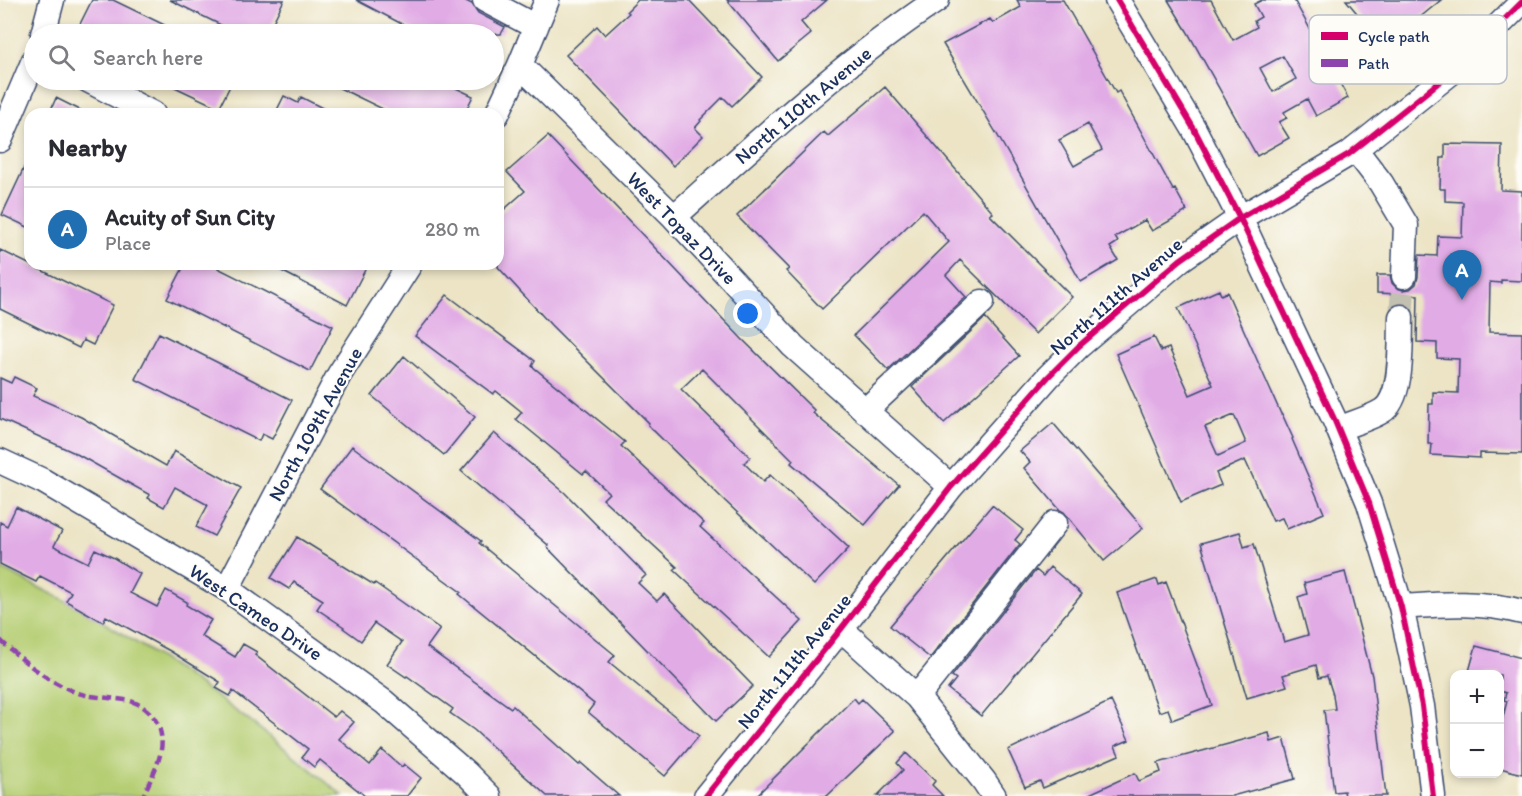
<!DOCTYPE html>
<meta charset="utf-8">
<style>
:root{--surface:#fff;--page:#f7f7f7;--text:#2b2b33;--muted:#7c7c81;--line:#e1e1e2;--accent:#1f6fb2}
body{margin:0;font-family:Itim,sans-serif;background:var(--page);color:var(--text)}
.controls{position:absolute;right:18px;bottom:18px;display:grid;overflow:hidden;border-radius:12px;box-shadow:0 3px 9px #0003}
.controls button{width:54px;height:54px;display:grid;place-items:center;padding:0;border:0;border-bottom:2px solid var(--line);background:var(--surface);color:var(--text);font:30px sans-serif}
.you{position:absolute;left:748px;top:314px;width:21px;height:21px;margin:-15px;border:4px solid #fff;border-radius:50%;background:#1a73e8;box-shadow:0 0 0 9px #1a73e833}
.badge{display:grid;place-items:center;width:39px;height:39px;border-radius:50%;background:var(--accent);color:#fff;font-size:20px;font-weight:700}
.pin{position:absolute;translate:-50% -50px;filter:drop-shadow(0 2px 3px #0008)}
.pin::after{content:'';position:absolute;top:32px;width:21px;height:18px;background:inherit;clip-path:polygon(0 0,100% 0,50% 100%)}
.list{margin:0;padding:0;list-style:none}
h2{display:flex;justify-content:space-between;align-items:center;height:78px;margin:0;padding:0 24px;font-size:26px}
h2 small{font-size:20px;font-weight:400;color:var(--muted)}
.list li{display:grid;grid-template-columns:39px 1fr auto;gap:18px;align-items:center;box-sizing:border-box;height:84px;padding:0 24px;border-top:2px solid var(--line)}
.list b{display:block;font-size:22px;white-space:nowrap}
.list p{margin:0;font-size:20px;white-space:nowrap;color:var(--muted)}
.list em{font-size:20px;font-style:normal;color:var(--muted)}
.icon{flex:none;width:33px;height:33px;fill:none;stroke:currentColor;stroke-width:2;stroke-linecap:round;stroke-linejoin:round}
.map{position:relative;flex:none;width:1522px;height:796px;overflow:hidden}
.search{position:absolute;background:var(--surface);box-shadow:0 3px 9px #0003;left:24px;top:24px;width:480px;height:66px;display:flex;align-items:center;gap:15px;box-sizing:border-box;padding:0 21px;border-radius:33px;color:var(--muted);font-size:22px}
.panel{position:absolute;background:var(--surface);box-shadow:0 3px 9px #0003;left:24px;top:108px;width:480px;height:162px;border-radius:18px}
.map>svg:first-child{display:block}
.green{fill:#b6ce73;stroke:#687e68;stroke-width:1.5}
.building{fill:#e1abe5;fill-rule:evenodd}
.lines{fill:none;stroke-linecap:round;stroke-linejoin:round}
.minor-tunnel{stroke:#c2c0b0;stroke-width:24;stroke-dasharray:24 12;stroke-linecap:butt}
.minor-casing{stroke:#3a4a6d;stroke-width:27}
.minor{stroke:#fff;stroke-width:24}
.quiet{stroke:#8e44ad;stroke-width:4.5;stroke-dasharray:9 4.5;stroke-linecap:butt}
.cycleway-casing{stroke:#fdfcf7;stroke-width:10}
.cycleway{stroke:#d6006c;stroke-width:6}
.labels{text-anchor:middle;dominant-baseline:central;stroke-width:4.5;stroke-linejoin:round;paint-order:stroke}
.street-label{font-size:20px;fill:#1b2f5e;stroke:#fdfcf7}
.key{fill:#fdfcf7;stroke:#b9bec9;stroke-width:1.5}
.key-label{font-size:16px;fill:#1b2f5e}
</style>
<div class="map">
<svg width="1522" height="796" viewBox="0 0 1522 796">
<rect width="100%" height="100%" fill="#fdfcf7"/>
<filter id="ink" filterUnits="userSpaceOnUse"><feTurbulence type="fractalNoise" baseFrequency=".0167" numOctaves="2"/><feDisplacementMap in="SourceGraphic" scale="12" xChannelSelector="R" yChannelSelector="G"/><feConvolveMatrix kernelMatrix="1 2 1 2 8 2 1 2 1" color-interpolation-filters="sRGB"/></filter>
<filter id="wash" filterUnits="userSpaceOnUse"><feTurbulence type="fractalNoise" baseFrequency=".008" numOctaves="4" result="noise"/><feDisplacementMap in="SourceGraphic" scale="24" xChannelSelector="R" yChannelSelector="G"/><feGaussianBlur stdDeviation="1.35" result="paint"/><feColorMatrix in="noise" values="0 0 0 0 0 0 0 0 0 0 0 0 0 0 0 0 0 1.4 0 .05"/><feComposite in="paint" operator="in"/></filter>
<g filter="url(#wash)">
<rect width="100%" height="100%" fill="#ece4c5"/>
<!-- green -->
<path class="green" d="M0 568C23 580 47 591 70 603 167 657 258 724 343 796H0Z"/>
<g id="blocks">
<!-- building -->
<path class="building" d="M92 0H113L183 34H75Z
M170 0H284L267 34H239Z
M356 0H464L472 4 478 13 505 27 501 34H421Z
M638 0H689L762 77 732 106 723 97 700 120 701 121 695 128 703 136 673 166 566 55 597 26 605 35 629 13 627 11Z
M727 0H827L801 22 811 34 778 61Z
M1017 0H1063L1116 93 1119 91 1173 190 1175 189 1187 211 1152 231 1145 220 1115 237 1118 242 1110 247 1118 260 1081 282 998 136 943 44 990 19 993 23 1021 7ZM1088 124 1102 150 1074 166 1059 140Z
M1168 0H1211L1233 40 1257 27 1254 21 1261 17 1254 4 1262 0H1294L1348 98 1316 116 1307 99 1284 112 1287 118 1279 122 1289 138 1257 156 1187 31ZM1283 56 1296 79 1273 92 1260 68Z
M1346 0H1441L1413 23 1423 35 1395 59Z
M160 80H233L219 108Z
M323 80H439L473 96 464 114H393Z
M885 87 993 213 990 215 1072 297 1035 334 960 260 946 275 966 297 888 370 854 335 949 242 923 211 822 309 786 271 789 269 737 216 824 132 828 136Z
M284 96 298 103 301 97 334 114H275Z
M56 98 88 114H49Z
M548 136 742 339 815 411 813 413 899 485 865 525 791 463 793 460 702 369 681 389 750 457 744 463 763 482 770 475 849 548 814 585 725 501 648 425 649 423 551 325 498 267V215L525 191 507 172Z
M1445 144 1502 145 1501 190 1522 191V281L1501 280V283L1490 282 1489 332 1522 333V454L1480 453V458L1431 455 1432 444H1428L1429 404H1433V392L1458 393 1459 359 1437 358V343L1417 342 1418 295 1377 293V275H1390L1392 283 1397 288 1403 290 1410 289 1416 284 1418 277 1419 255 1437 256 1438 236 1462 237 1463 202 1445 201V189H1440L1441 158H1445Z
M30 155V228L2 215Z
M0 250 113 305 93 345 83 340 79 348 0 309Z
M185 264H210L333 326 310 371 167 299Z
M268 264H368L347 305Z
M1219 290 1221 295 1227 292 1281 414H1282L1293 438 1292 439 1324 513 1287 529 1282 518 1273 521 1245 460 1216 473 1221 485 1181 502 1116 354 1154 337 1161 351 1169 348 1190 395 1213 385 1178 308ZM1234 415 1246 443 1218 456 1205 427Z
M447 295 535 361 532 366 625 442 621 446 704 523 700 527 802 621 769 657 674 570 677 567 603 499 609 493 586 471 583 474 516 419 522 412 496 391 493 394 415 336Z
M985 318 1019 356 944 423 912 387Z
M159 333 292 400 272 439 262 434 259 441 135 379Z
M404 356 475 417 444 455 372 396Z
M14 377 37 388 33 396 81 417 166 466 174 451 241 488 214 536 196 527 208 505 175 487 164 507 148 498 150 495 75 453 0 419V378L11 383Z
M1053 423 1143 528 1104 561 1064 512 1060 510 1024 468 1030 462 1020 451Z
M494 433 565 493 646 575 638 583 657 601 664 594 753 686 716 721 547 547 548 545 461 471Z
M352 446 481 541 479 543 615 655 609 662 699 736 665 776 588 712 594 704 459 594 461 592 320 489Z
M992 505 1023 530 1015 540 1020 544 930 658 890 626Z
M16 507 62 531 54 546 88 563 95 549 114 558 140 574 130 593 157 607 166 590 187 602 186 605 211 620 201 636 235 657 243 644 257 652 255 655 334 717 340 711 354 722 339 739 370 765 382 750 402 767 404 764 421 778 407 796H365L320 760 314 767 302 757 308 749 233 691 230 696 216 688 220 682 170 651 106 616 103 622 66 601 71 592 40 576 36 582 0 564V522L7 526Z
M1240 532 1244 547 1254 544 1284 642 1308 635 1298 597 1307 594 1304 583 1345 572 1372 676 1386 796H1345L1344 791 1334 792 1324 710 1335 709 1333 695 1327 676 1319 678 1316 665 1283 675 1287 686 1247 698 1201 543Z
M297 537 374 585 375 583 440 629 427 647 511 708 513 706 579 765 581 763 619 796H547L474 730 450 713 453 709 407 676 406 677 387 664 402 642 374 623 361 641 343 628 344 627 317 609 323 600 294 582 289 589 271 578Z
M1050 567 1082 594 981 716 948 689 956 679 952 676 1036 570 1043 576Z
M1157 579 1159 585 1166 582 1212 705 1172 720 1168 709 1159 712 1117 593Z
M1476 646 1522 658V774L1500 768V729L1507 701 1504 700 1506 693 1500 691V675H1468Z
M854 698 858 703 862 699 895 731 827 796H756Z
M1111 701 1129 740 1115 746 1119 755 1043 788 1040 781 1025 787 1008 750Z
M1269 733 1271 742 1284 738 1295 779 1232 796H1085L1135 773 1139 781 1161 772 1158 763Z
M906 753 935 781 932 785 943 796H877L903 770 897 763Z"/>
</g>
</g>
<g filter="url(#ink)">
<use href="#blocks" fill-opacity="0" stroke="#3a4a6d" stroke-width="1.5"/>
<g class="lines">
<!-- minor-tunnel -->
<path class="minor-tunnel" d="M1401 317 1404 276"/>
<!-- minor casing -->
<g class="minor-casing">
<path id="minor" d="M485 0 536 27
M1117 0 1194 129 1240 218 1335 421 1369 503 1401 607 1422 706 1433 796
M43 34 52 0
M520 65 674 217 793 346 951 487
M88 80 153 114
M497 114 520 65 547 0
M0 140 34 60
M1355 149 1381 183 1406 225 1404 276
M674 217C760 140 841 64 937 0
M865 411 982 302
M1338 429C1352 423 1369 419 1382 411 1404 398 1400 340 1401 317
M0 461 43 481 227 589 384 702 466 773 489 796
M227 589 339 375 410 264
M1401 607C1444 604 1480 601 1522 612
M841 629 917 697 984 781 994 796
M917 697 1055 523
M706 796 841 629 951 487 1048 377 1079 346 1180 260 1240 218 1349 154 1453 71 1522 2"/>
</g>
<!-- minor -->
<use href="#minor" class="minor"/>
<!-- quiet -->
<path class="quiet" d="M0 640C23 661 46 680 75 692 92 698 107 697 125 700 135 701 145 707 152 715 173 742 155 769 143 796"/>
<!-- cycleway casing -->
<g class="cycleway-casing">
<path id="cycleway" d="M1117 0 1194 129 1240 218 1335 421 1369 503 1401 607 1422 706 1433 796
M706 796 841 629 951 487 1048 377 1079 346 1180 260 1240 218 1349 154 1453 71 1522 2"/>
</g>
<!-- cycleway -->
<use href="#cycleway" class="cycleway"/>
</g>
</g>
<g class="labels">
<!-- street labels -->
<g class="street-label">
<text transform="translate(803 105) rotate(-40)">North 110th Avenue</text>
<text transform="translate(682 228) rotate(46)">West Topaz Drive</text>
<text transform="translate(1116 296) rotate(-41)">North 111th Avenue</text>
<text transform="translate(315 424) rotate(-61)">North 109th Avenue</text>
<text transform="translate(256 612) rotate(34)">West Cameo Drive</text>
<text transform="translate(794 661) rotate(-51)">North 111th Avenue</text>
</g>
</g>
<!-- legend -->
<rect x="1309" y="15" width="198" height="69" rx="9" class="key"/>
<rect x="1321" y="32" width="27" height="8" fill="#d6006c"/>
<rect x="1321" y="59" width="27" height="8" fill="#8e44ad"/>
<g class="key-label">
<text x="1358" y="42">Cycle path</text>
<text x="1358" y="69">Path</text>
</g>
</svg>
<div class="controls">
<button>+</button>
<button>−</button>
</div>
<div class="you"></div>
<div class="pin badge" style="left:1462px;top:300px">A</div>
<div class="search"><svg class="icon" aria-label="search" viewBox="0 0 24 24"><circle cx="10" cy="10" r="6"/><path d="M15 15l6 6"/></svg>Search here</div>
<section class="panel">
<h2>Nearby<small></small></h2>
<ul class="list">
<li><span class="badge">A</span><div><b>Acuity of Sun City</b><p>Place</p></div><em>280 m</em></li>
</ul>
</section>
</div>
